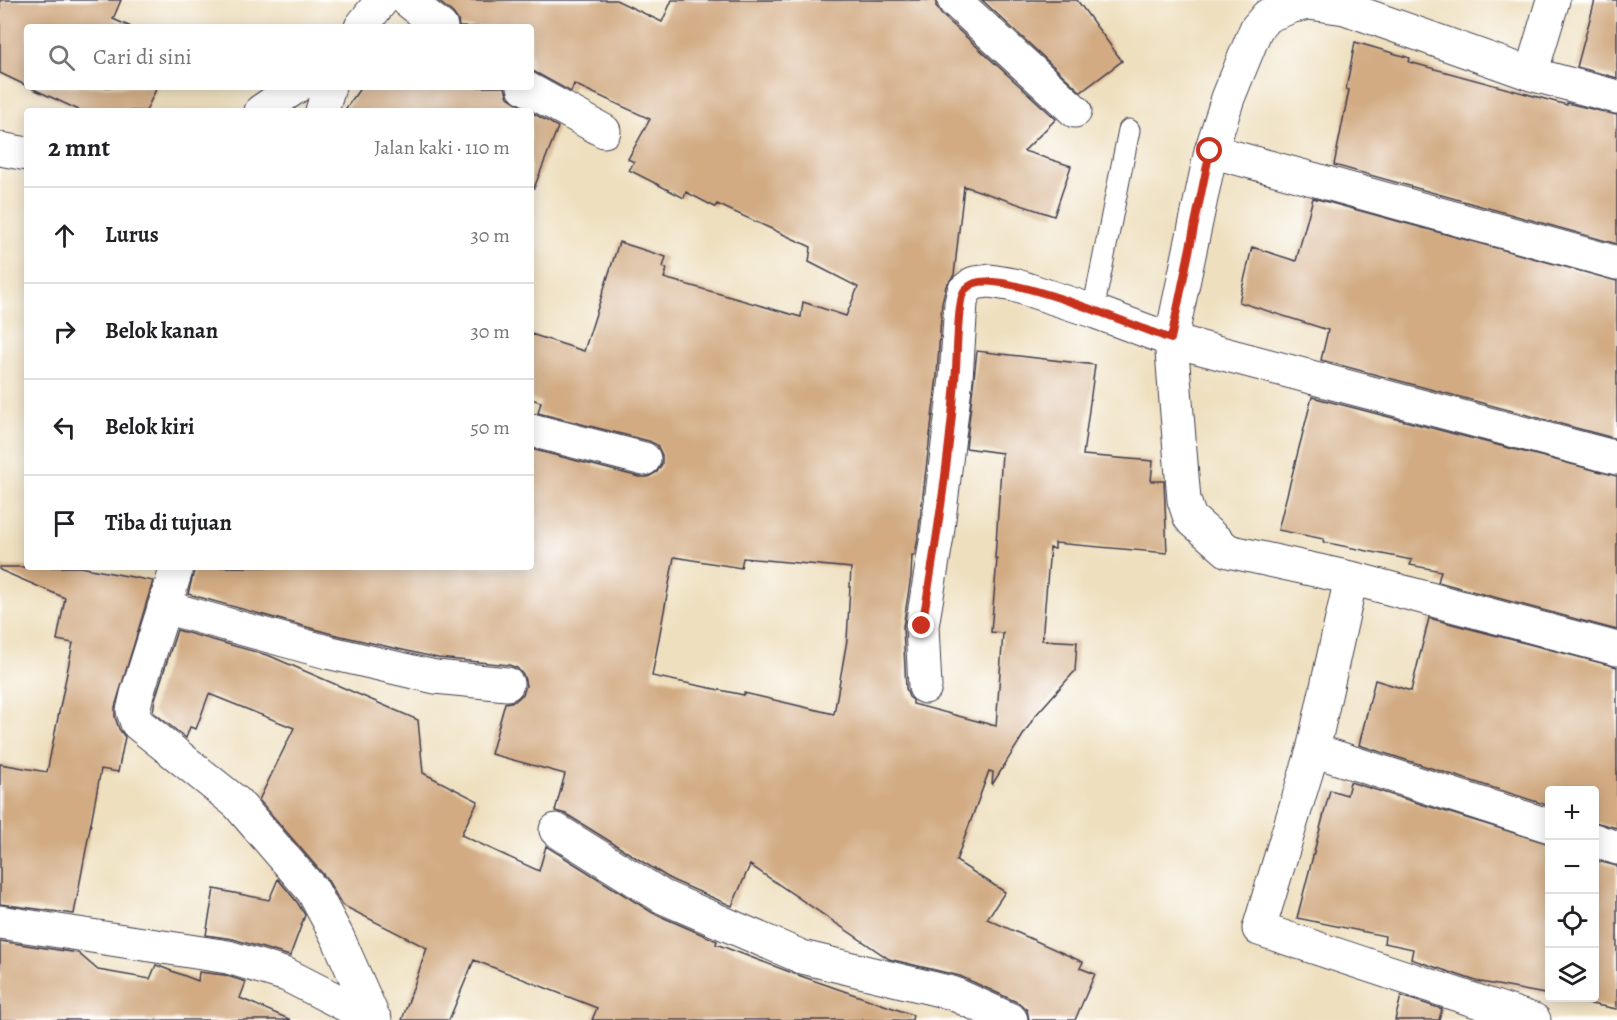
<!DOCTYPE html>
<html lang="id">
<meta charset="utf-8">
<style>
:root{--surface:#fff;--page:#f6f6f6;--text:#202124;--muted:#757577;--line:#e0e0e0}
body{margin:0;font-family:Alegreya,serif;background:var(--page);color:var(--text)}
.controls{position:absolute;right:18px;bottom:18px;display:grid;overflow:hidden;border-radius:6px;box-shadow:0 3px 15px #0003}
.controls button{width:54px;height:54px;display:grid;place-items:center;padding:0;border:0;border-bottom:2px solid var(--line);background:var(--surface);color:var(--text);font:30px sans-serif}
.stop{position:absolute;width:18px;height:18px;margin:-14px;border:4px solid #c8321e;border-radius:50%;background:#fff}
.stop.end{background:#c8321e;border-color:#fff;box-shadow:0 2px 6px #0008}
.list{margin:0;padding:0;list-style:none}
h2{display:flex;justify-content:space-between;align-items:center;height:78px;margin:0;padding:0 24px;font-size:26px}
h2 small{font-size:20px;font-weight:400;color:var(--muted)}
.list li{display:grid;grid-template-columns:39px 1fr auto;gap:18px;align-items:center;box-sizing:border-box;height:96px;padding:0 24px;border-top:2px solid var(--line)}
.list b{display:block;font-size:22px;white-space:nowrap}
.list em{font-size:20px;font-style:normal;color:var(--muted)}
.icon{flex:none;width:33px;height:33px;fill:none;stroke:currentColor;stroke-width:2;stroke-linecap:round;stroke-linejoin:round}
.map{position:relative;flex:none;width:1617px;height:1020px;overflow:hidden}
.search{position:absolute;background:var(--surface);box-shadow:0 3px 15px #0003;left:24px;top:24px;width:510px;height:66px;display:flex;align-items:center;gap:15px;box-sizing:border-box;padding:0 21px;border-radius:6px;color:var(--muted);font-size:22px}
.panel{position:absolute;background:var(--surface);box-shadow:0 3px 15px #0003;left:24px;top:108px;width:510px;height:462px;border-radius:6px}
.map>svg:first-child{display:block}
.building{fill:#d2ab83;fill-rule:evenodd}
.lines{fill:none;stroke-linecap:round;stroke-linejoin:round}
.service-casing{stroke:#413e4f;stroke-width:23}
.minor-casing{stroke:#413e4f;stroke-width:35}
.service{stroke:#fff;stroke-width:21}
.minor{stroke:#fff;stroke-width:33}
.route{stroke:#c8321e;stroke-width:8}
</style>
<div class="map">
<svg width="1617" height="1020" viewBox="0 0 1617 1020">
<rect width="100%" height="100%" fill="#fff"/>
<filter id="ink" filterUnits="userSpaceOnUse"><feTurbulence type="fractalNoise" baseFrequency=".0167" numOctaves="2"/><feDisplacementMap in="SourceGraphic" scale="12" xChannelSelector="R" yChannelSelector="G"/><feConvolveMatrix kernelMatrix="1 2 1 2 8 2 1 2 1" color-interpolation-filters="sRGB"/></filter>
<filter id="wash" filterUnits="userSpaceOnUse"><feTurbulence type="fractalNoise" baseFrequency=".008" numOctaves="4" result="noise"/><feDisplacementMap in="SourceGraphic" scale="24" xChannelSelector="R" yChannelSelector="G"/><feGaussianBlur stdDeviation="1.35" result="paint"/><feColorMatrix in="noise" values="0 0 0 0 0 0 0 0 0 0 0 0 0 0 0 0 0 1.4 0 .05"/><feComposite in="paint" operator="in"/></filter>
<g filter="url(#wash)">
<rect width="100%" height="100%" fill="#eedfbe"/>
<g id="blocks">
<!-- building -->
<path class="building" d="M0 0H121L113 19 131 27H27V86L0 73Z
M437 0H616L662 22 672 0H936V6L941 14 1056 119 1024 151 1071 166 1054 216 964 186 954 275 946 286 942 302 937 376 918 537 915 555H912L911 576 903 627 906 688 909 697 913 700V704L996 726 1003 633 991 632 997 559 995 558 1002 453 966 448 977 351 1095 365 1083 455 1153 461 1151 481H1164L1167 553 1055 543V549L1050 548 1042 640 1077 642 1075 671 1035 716 992 785 993 772 989 771 956 861 1005 892 987 919 1083 962 1080 968 1095 974 1075 1020H1029L1027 1010 1019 1003 960 976 889 959 750 865 732 906 672 880 566 814 555 811 565 774 491 754 505 703 515 701 523 694 526 686 524 676 517 668 509 665 438 658 332 634 188 594 195 567H531V449L639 477H648L657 472 662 464V455L657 445 649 441 538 413 541 402 531 399V334L584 351 619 242 666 257 663 267 667 269 664 278 801 317 803 302 846 316 858 287 809 262 811 247 717 204 715 207 686 192 684 198 629 170 634 162 628 159 650 119 574 84 571 92 531 70V27H459L458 20 453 13ZM674 557 741 568 743 558 851 568 847 640 834 714 744 693V695L652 676Z
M982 0H1077L1122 61 1081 92Z
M1595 0H1617V78L1577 67Z
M1355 42 1410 58 1409 62 1567 105V103L1617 115V244L1334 165 1349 90 1346 89Z
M29 87H157L146 111H81Z
M361 87H505L508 97 529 111H344Z
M531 112 558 127 534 188H531Z
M1313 198 1617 281V439L1321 360 1328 330 1239 302 1252 247 1296 261Z
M1312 397 1617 476V630L1438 582 1441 571 1410 565 1412 560 1323 542 1324 539 1278 530Z
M0 567H80L153 581 115 707V717L119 729 125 737 118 772 101 769 74 914 0 904V764L47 772 73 643 57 640 65 598 0 570Z
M1429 618 1617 667V828L1594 822V790H1550V806L1359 745 1375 680 1411 691Z
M177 630 270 656 418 720 423 773 478 801 461 835 539 871 546 846 653 913 717 941 716 944 795 974 913 1015 912 1020H592L597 1008 474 960 449 1020H402L427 948 342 905 327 879 259 800 294 728 209 694 196 729 190 727 186 738 153 712 155 699Z
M1350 782 1550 844V995L1476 981 1411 959 1413 949 1384 943 1385 936 1297 918 1330 790 1347 795Z
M1594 860 1617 866V1009L1560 998H1594Z
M278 879 297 902 305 915 290 956 233 939 206 935 214 889 269 900Z
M0 941 78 953 98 970 150 979 156 965 198 981 199 972 224 975 246 982 240 998 291 1020H0Z
M1401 996 1442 1009 1439 1020H1395Z"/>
</g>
</g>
<g filter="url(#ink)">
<use href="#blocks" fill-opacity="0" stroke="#413e4f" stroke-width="1.5"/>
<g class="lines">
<!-- service casing -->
<g class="service-casing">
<path id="service" d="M1093 311 1129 130"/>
</g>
<!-- minor casing -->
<g class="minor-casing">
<path id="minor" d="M407 0 441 27
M954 0 1075 111
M361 27 382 0
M1531 74 1553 0
M524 87 604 131
M1617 97 1531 74 1345 8 1309 3 1293 6 1267 16 1256 29 1228 98 1211 151 1171 340 1184 500 1190 518 1228 551 1351 578 1617 649
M261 111 296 87
M322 111 329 87
M0 149 27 154
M1211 151 1617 263
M531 430 644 459
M177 567 137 694 133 711 137 723 237 803 313 891 338 938 374 1019
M1351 578 1313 750 1259 929 1534 1020
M164 607 327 652 435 677 507 684
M925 687 922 626 937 536 956 378 961 303 964 291 974 283 990 281 1014 285 1093 311 1171 340 1617 458
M1313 750 1550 826
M556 830 663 897 802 957 952 993 1011 1020
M1594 840 1617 848
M0 922 228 957 287 975 375 1020"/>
</g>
<!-- service -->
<use href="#service" class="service"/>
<!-- minor -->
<use href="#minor" class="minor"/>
</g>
</g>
<g class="lines" filter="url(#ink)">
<!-- route -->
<path class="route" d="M922 626C937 540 950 454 956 368 957 353 958 300 964 291 966 288 972 284 975 283 1007 272 1134 326 1171 339L1210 151"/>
</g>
</svg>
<div class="controls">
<button>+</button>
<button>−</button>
<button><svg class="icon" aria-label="locate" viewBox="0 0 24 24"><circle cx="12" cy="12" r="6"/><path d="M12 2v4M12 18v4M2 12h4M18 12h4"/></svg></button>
<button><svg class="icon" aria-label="layers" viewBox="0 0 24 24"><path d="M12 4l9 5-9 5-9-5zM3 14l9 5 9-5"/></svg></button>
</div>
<div class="stop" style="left:1210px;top:151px"></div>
<div class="stop end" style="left:922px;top:626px"></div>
<div class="search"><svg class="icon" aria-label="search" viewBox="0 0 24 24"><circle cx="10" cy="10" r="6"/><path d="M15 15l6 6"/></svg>Cari di sini</div>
<section class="panel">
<h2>2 mnt<small>Jalan kaki · 110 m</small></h2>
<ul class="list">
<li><svg class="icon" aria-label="ahead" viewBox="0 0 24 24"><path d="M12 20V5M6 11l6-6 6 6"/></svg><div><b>Lurus</b></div><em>30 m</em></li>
<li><svg class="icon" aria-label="right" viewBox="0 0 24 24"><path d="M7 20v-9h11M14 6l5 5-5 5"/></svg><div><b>Belok kanan</b></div><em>30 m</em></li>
<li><svg class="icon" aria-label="left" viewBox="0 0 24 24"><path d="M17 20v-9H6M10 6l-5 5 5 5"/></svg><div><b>Belok kiri</b></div><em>50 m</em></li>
<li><svg class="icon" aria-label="arrive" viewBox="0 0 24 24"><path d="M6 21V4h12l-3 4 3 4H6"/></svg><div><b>Tiba di tujuan</b></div></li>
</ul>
</section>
</div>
